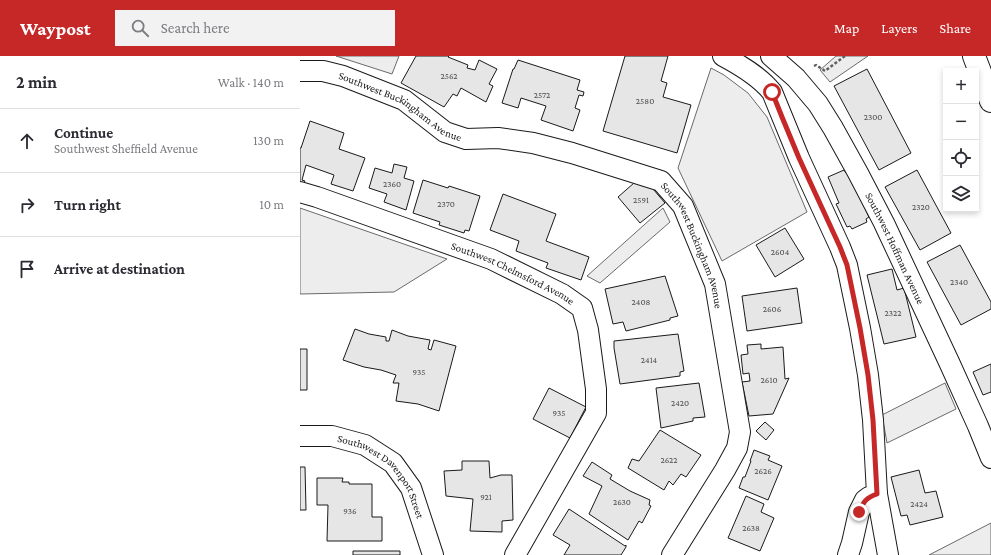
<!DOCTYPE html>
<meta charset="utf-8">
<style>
:root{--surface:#fff;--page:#f2f2f3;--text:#2b2b33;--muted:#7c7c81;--line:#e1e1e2;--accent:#c62828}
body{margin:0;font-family:"Crimson Pro",serif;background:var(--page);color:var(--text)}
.controls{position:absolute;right:12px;top:12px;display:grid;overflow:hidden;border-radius:0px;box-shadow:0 2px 6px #0003}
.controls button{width:36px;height:36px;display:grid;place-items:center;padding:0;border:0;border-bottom:1px solid var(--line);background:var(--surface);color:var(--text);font:20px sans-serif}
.stop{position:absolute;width:12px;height:12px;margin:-9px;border:3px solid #c62828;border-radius:50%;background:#fff}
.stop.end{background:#c62828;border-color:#fff;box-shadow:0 1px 4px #0008}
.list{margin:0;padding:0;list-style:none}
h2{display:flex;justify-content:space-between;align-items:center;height:52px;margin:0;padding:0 16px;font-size:17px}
h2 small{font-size:13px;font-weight:400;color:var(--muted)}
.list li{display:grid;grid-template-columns:26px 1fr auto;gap:12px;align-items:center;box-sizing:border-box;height:64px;padding:0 16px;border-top:1px solid var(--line)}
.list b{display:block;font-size:15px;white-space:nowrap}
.list p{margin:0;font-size:13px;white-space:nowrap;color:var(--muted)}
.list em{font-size:13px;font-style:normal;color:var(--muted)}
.icon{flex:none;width:22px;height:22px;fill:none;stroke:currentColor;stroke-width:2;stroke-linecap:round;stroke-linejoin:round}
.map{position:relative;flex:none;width:691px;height:499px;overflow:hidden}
header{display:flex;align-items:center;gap:24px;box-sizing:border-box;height:56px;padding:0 20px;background:var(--accent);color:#fff}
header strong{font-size:19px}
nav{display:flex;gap:22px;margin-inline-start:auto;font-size:14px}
.search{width:280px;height:36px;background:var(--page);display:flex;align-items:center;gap:10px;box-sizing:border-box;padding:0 14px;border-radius:0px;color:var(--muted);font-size:15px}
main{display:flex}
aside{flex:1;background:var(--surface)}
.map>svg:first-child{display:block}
.built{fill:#ededed;stroke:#6a6a6a}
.building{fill:#e6e6e6;stroke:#1a1a1a}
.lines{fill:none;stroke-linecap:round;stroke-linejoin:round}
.street-casing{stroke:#1a1a1a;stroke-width:22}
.secondary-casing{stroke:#1a1a1a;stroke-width:24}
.path{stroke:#5f5f5f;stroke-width:2.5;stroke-dasharray:3 2;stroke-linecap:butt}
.street{stroke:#fff;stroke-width:20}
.secondary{stroke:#fff;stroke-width:22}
.route{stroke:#c62828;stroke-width:5}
.labels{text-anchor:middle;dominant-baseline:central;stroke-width:3;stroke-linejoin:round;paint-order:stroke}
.number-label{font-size:9px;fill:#4d4d4d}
.street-label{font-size:11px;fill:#1a1a1a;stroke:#fff}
</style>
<header>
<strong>Waypost</strong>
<div class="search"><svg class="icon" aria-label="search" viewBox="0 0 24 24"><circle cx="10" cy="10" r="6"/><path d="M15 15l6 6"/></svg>Search here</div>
<nav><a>Map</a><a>Layers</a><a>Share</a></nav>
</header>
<main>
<aside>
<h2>2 min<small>Walk · 140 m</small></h2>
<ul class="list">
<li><svg class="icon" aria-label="ahead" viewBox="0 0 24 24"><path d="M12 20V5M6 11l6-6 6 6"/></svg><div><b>Continue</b><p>Southwest Sheffield Avenue</p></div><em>130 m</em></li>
<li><svg class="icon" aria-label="right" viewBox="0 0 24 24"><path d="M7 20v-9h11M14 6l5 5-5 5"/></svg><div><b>Turn right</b></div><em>10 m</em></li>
<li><svg class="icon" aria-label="arrive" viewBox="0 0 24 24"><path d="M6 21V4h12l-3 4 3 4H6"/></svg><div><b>Arrive at destination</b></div></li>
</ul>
</aside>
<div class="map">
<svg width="691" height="499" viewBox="0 0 691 499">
<rect width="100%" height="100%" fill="#fff"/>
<!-- built -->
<path class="built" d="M36 0H99L92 18Z
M536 0H568L530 26 520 14Z
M411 12 424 19 448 37 467 61 507 156 422 205 378 112Z
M0 152 147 203 94 236 0 238Z
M363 152 370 166 300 227 287 220Z
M645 327 656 353 587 387 582 359Z
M691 467V499H629Z"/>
<!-- building -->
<path class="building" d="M116 0H149L148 1 168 9 167 12 175 14 179 4 197 13 189 28 193 30 186 46 161 32 157 40 153 38 144 51 101 27Z
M325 0H368L361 25 367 27 363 41 391 49 377 97 303 75Z
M218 4 280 24 277 34 284 36 283 40 279 39 275 52 280 54 273 75 241 64 246 50 221 42 218 52 202 47 213 13H214Z
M567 13 611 97 579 114 534 30Z
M10 65 44 77 39 93 65 102 53 135 31 128 34 119 6 109 2 124 5 125 4 127H0V92H1Z
M94 108 107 111 104 122 114 125 106 154 84 146 87 138 69 132 75 112 92 117Z
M544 114 546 117 548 116 569 161 566 163 567 166 552 173 550 170 547 171 536 148 539 147 528 121Z
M617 114 651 177 620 194 585 131Z
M342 120 365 147 340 167 318 141Z
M123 124 148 132 149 130 180 140 169 175 165 174 164 177 139 169 140 166 113 157Z
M203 138 256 158 246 185 289 201 281 224 246 212 248 207 216 195 219 185 190 174Z
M485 172 504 203 475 221 456 189Z
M660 189 691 246V253L661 269 627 206Z
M592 213 597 234 604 232 616 281 584 288 567 219Z
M365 220 378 260 370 262V264L326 275 323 266 313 268 305 233Z
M497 232 502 267 447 275 442 240Z
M55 273 69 278 86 281V285H89L92 274 108 280 130 284 128 293 131 294 134 284 156 290 139 355 118 348 96 345 99 327H93L96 319 81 314 64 311 43 304Z
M378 278 384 315 380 316V320L320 328 314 292V285Z
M461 288V293L483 291 485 323 489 322 473 358 449 360 442 326 450 325 449 317 443 318 441 299 448 298 447 289Z
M0 293H7V334H0Z
M691 308V336L683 339 673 316Z
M399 327 405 361 393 362V365L361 372 356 332Z
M249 332 286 351 270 382 233 363Z
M465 366 474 374 466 384 456 375Z
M360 374 401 399 386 421 381 418 373 429 369 425 364 434 328 412 332 403 339 405Z
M454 394 470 400 468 404 482 410 468 444 439 432 443 421H445L451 405H450Z
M162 405H189L190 422 201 419H212L213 464 202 465V476L170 475 173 443 146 440 144 415 162 414Z
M292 406 312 419 310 423 330 435 350 444 349 449 351 450 342 467 339 465 328 484 289 458 302 430 283 420Z
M0 411H5L6 454H0Z
M619 414 625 437 636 435 643 461 610 469 607 459 601 460 591 421Z
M17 422H43L42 426H49V428H72V461H82V485H27L28 449H17Z
M446 440 464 448 461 456 474 462 460 495 428 482Z
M269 453 325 490 326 489V491L321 499H264L270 489 253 479Z
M53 495H100V499H53Z"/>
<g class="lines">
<!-- street casing -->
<g class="street-casing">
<g id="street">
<path d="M423 0C440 9 459 20 472 36L499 102 540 191 547 209 560 272 568 319 573 364 577 438 588 499"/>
<path id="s1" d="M471 0 496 22 518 48 533 72 558 117 584 167 649 306 678 370 691 402"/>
<path id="s2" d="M0 15H23L43 20 104 44 145 76 166 83 198 82 233 87 272 97 361 125 383 150 415 228 440 376 437 392 425 414 372 499"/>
<path id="s3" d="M0 136 17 141 191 203 262 238 282 252 288 274 296 333V357L215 499"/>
<path id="s4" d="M0 380H32L65 389 93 407 111 432 133 499"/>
<path d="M548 499 552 487 559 456 565 444 569 441 577 438"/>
</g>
</g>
<!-- secondary casing -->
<g class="secondary-casing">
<path id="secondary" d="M674 0 691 45"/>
</g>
<!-- path -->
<path class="path" d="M514 10 516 9 525 15 545 0"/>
<!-- street -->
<use href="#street" class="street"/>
<!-- secondary -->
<use href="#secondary" class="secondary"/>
</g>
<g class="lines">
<!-- route -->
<path class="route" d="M472 36 482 61 499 102 540 191 547 209 560 272 568 319 573 364 577 438C566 442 564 445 559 456"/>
</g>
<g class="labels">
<!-- number labels -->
<g class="number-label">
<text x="149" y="20">2562</text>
<text x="242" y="39">2572</text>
<text x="345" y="45">2580</text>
<text x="573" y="61">2300</text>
<text x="92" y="128">2360</text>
<text x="341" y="144">2591</text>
<text x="146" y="148">2370</text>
<text x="621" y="151">2320</text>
<text x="480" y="196">2604</text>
<text x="659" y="226">2340</text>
<text x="341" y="246">2408</text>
<text x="472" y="253">2606</text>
<text x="593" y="257">2322</text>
<text x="349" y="304">2414</text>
<text x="119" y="316">935</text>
<text x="469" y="324">2610</text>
<text x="380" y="347">2420</text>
<text x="259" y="357">935</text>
<text x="369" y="404">2622</text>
<text x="463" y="415">2626</text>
<text x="186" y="441">921</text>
<text x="322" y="446">2630</text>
<text x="619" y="448">2424</text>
<text x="50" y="455">936</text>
<text x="451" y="472">2638</text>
</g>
<!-- street labels -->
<g class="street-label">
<text stroke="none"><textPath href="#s2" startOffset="109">Southwest Buckingham Avenue</textPath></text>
<text stroke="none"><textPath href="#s2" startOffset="457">Southwest Buckingham Avenue</textPath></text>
<text stroke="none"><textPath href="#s1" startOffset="231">Southwest Hoffman Avenue</textPath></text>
<text stroke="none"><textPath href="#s3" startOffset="228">Southwest Chelmsford Avenue</textPath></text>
<text stroke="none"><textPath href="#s4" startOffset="100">Southwest Davenport Street</textPath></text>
</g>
</g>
</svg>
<div class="controls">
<button>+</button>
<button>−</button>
<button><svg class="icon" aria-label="locate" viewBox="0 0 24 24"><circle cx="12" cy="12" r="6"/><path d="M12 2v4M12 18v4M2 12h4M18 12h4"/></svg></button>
<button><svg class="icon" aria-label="layers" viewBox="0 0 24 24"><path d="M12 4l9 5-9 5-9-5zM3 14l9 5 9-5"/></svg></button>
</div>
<div class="stop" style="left:472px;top:36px"></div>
<div class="stop end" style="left:559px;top:456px"></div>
</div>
</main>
